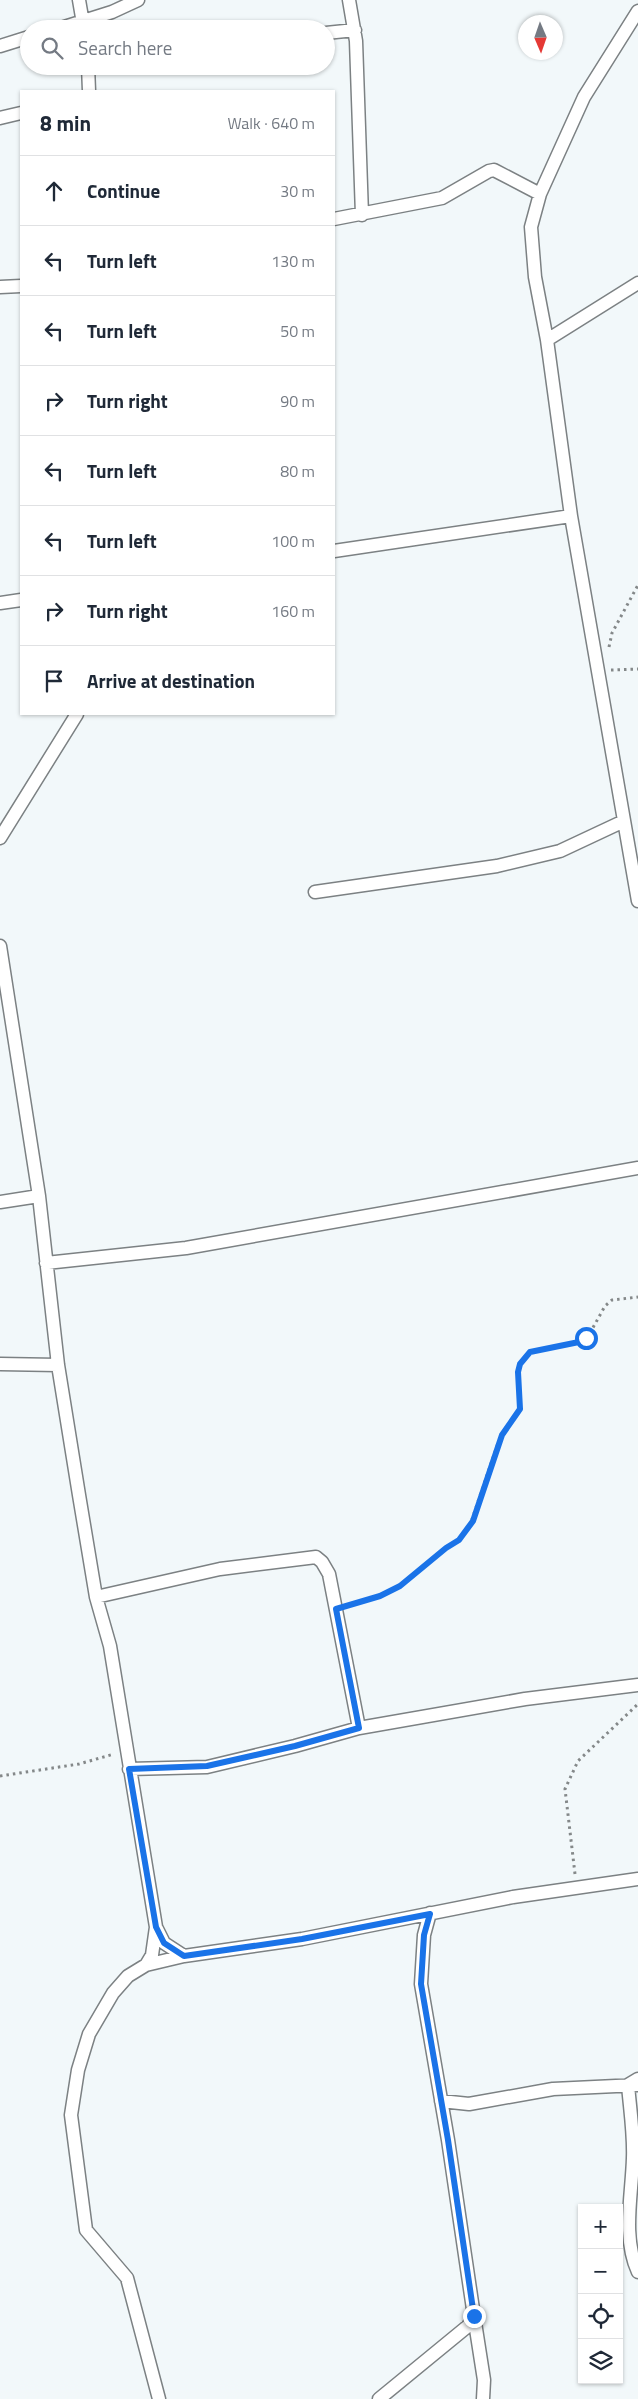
<!DOCTYPE html>
<meta charset="utf-8">
<style>
:root{--surface:#fff;--page:#f2f2f3;--text:#1f2937;--muted:#747a83;--line:#e0e1e3}
body{margin:0;font-family:"Titillium Web",sans-serif;background:var(--page);color:var(--text)}
.controls{position:absolute;right:15px;bottom:15px;display:grid;overflow:hidden;border-radius:0px;box-shadow:0 1px 4px #0004}
.controls button{width:45px;height:45px;display:grid;place-items:center;padding:0;border:0;border-bottom:1px solid var(--line);background:var(--surface);color:var(--text);font:25px sans-serif}
.compass{position:absolute;left:518px;top:15px;width:45px;height:45px;border-radius:50%;background:var(--surface);box-shadow:0 1px 4px #0004;rotate:178deg}
.stop{position:absolute;width:15px;height:15px;margin:-11px;border:4px solid #1a73e8;border-radius:50%;background:#fff}
.stop.end{background:#1a73e8;border-color:#fff;box-shadow:0 1px 5px #0008}
.list{margin:0;padding:0;list-style:none}
h2{display:flex;justify-content:space-between;align-items:center;height:65px;margin:0;padding:0 20px;font-size:21px}
h2 small{font-size:16px;font-weight:400;color:var(--muted)}
.list li{display:grid;grid-template-columns:32px 1fr auto;gap:15px;align-items:center;box-sizing:border-box;height:70px;padding:0 20px;border-top:1px solid var(--line)}
.list b{display:block;font-size:19px;white-space:nowrap}
.list em{font-size:16px;font-style:normal;color:var(--muted)}
.icon{flex:none;width:28px;height:28px;fill:none;stroke:currentColor;stroke-width:2;stroke-linecap:round;stroke-linejoin:round}
.map{position:relative;flex:none;width:638px;height:2399px;overflow:hidden}
.search{position:absolute;background:var(--surface);box-shadow:0 1px 4px #0004;left:20px;top:20px;width:315px;height:55px;display:flex;align-items:center;gap:12px;box-sizing:border-box;padding:0 18px;border-radius:28px;color:var(--muted);font-size:19px}
.panel{position:absolute;background:var(--surface);box-shadow:0 1px 4px #0004;left:20px;top:90px;width:315px;height:625px;border-radius:0px}
.map>svg:first-child{display:block}
.lines{fill:none;stroke-linecap:round;stroke-linejoin:round}
.minor-casing{stroke:#7c8183;stroke-width:15}
.path{stroke:#848889;stroke-width:3;stroke-dasharray:2.5 4;stroke-linecap:butt}
.minor{stroke:#fff;stroke-width:12}
.route{stroke:#1a73e8;stroke-width:6}
</style>
<div class="map">
<svg width="638" height="2399" viewBox="0 0 638 2399">
<rect width="100%" height="100%" fill="#f2f8fa"/>
<g class="lines">
<!-- minor casing -->
<g class="minor-casing">
<path id="minor" d="M79 0 84 29
M349 0 356 41 362 215
M638 11 584 97 540 194 531 227 535 277 547 340 571 516 638 901
M58 29 112 12 138 0
M326 33 355 30
M0 46 29 37
M88 66 89 91
M0 118 21 113
M334 219 442 198 489 171 494 170 540 194
M0 287 21 286
M547 340 638 283
M334 551 571 516
M0 603 21 600
M0 838 77 714
M315 892 497 866 560 851 624 821
M0 946 39 1196 58 1365 79 1495 96 1597 110 1646 156 1927 152 1955 146 1965 128 1976 113 1993 89 2034 78 2070 71 2115 86 2230 127 2278 159 2399
M0 1202 39 1196
M46 1263 186 1248 638 1168
M0 1364 58 1365
M96 1597 220 1569 316 1557 322 1562 329 1574 359 1728
M129 1769 207 1767 295 1746 359 1728 525 1699 638 1685
M156 1927 164 1943 184 1956
M146 1965 184 1956 302 1939 513 1897 638 1879
M638 2079 628 2085C630 2109 634 2134 633 2158 632 2195 622 2237 638 2272
M441 2101 469 2104 553 2089 637 2085
M474 2316 484 2380 483 2399
M379 2399 468 2326 474 2316 448 2140 421 1984 424 1935 430 1913"/>
</g>
<!-- path -->
<path class="path" d="M609 647 612 633 638 585
M611 670 638 669
M347 1606 380 1597 400 1585 446 1547 459 1540 469 1528 498 1443 520 1409 518 1372 520 1363 530 1352 579 1342 590 1333 605 1306 612 1300 638 1297
M0 1776 79 1764 114 1754
M575 1874 565 1789 578 1761 638 1704"/>
<!-- minor -->
<use href="#minor" class="minor"/>
</g>
<g class="lines">
<!-- route -->
<path class="route" d="M474 2316 448 2140 421 1984 424 1935 430 1914 302 1939 184 1956 164 1943 156 1927 129 1769 207 1766 295 1746 359 1728 336 1609 380 1596 400 1586 446 1548 459 1540 473 1521 502 1435 520 1409 518 1372 520 1364 530 1352 579 1342 586 1338"/>
</g>
</svg>
<div class="controls">
<button>+</button>
<button>−</button>
<button><svg class="icon" aria-label="locate" viewBox="0 0 24 24"><circle cx="12" cy="12" r="6"/><path d="M12 2v4M12 18v4M2 12h4M18 12h4"/></svg></button>
<button><svg class="icon" aria-label="layers" viewBox="0 0 24 24"><path d="M12 4l9 5-9 5-9-5zM3 14l9 5 9-5"/></svg></button>
</div>
<svg class="compass" viewBox="-18 -18 36 36"><path d="M0-13l5 13h-10z" fill="#e53935"/><path d="M0 13l5-13h-10z" fill="#747a83"/></svg>
<div class="stop" style="left:586px;top:1338px"></div>
<div class="stop end" style="left:474px;top:2316px"></div>
<div class="search"><svg class="icon" aria-label="search" viewBox="0 0 24 24"><circle cx="10" cy="10" r="6"/><path d="M15 15l6 6"/></svg>Search here</div>
<section class="panel">
<h2>8 min<small>Walk · 640 m</small></h2>
<ul class="list">
<li><svg class="icon" aria-label="ahead" viewBox="0 0 24 24"><path d="M12 20V5M6 11l6-6 6 6"/></svg><div><b>Continue</b></div><em>30 m</em></li>
<li><svg class="icon" aria-label="left" viewBox="0 0 24 24"><path d="M17 20v-9H6M10 6l-5 5 5 5"/></svg><div><b>Turn left</b></div><em>130 m</em></li>
<li><svg class="icon" aria-label="left" viewBox="0 0 24 24"><path d="M17 20v-9H6M10 6l-5 5 5 5"/></svg><div><b>Turn left</b></div><em>50 m</em></li>
<li><svg class="icon" aria-label="right" viewBox="0 0 24 24"><path d="M7 20v-9h11M14 6l5 5-5 5"/></svg><div><b>Turn right</b></div><em>90 m</em></li>
<li><svg class="icon" aria-label="left" viewBox="0 0 24 24"><path d="M17 20v-9H6M10 6l-5 5 5 5"/></svg><div><b>Turn left</b></div><em>80 m</em></li>
<li><svg class="icon" aria-label="left" viewBox="0 0 24 24"><path d="M17 20v-9H6M10 6l-5 5 5 5"/></svg><div><b>Turn left</b></div><em>100 m</em></li>
<li><svg class="icon" aria-label="right" viewBox="0 0 24 24"><path d="M7 20v-9h11M14 6l5 5-5 5"/></svg><div><b>Turn right</b></div><em>160 m</em></li>
<li><svg class="icon" aria-label="arrive" viewBox="0 0 24 24"><path d="M6 21V4h12l-3 4 3 4H6"/></svg><div><b>Arrive at destination</b></div></li>
</ul>
</section>
</div>
